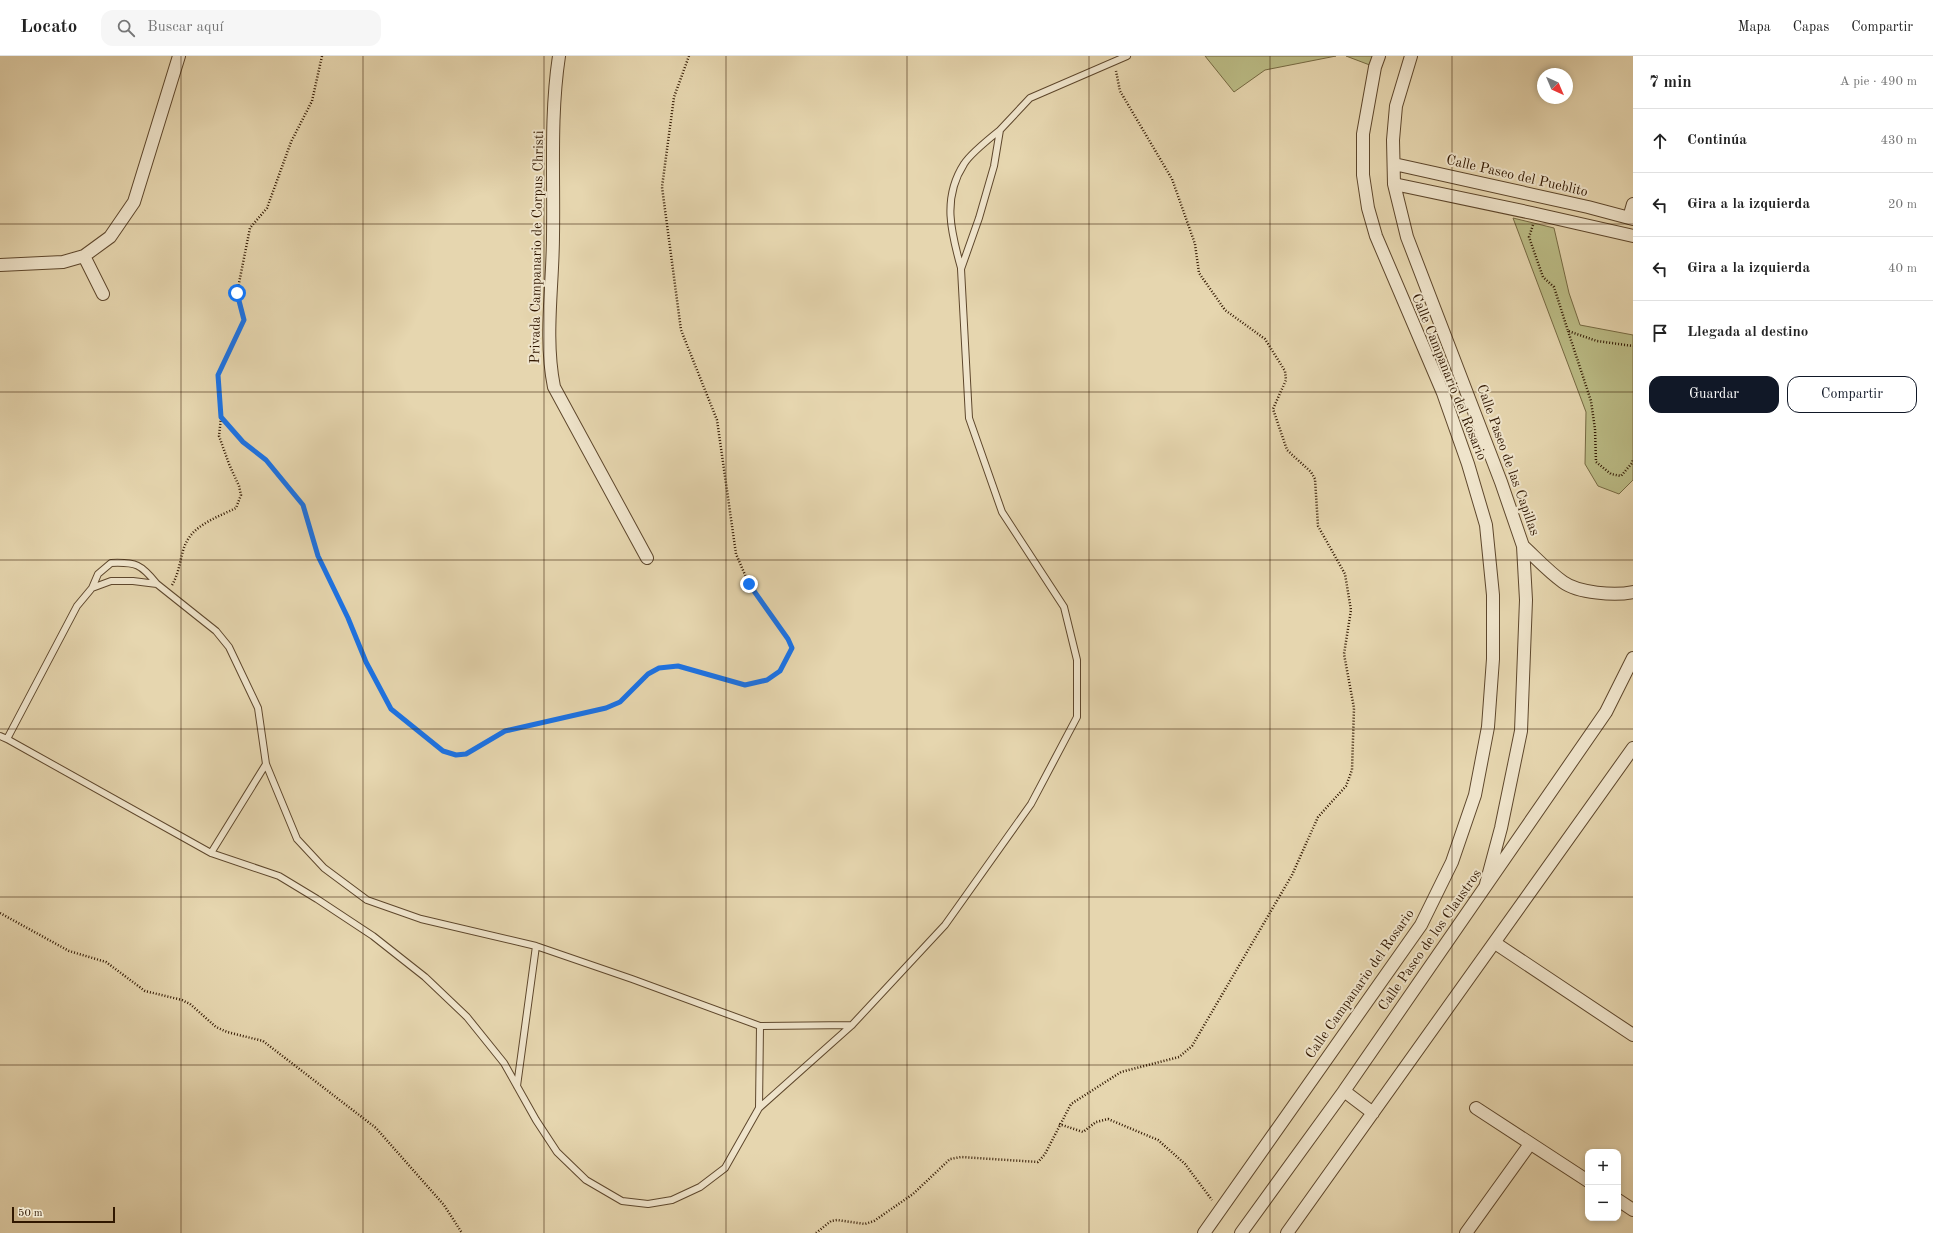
<!DOCTYPE html>
<html lang="es">
<meta charset="utf-8">
<style>
:root{--surface:#fff;--page:#f6f6f6;--text:#222;--muted:#767676;--line:#e0e0e0;--accent:#111827}
body{margin:0;font-family:"Old Standard TT",serif;background:var(--page);color:var(--text)}
.controls{position:absolute;right:12px;bottom:12px;display:grid;overflow:hidden;border-radius:8px;box-shadow:0 2px 6px #0003}
.controls button{width:36px;height:36px;display:grid;place-items:center;padding:0;border:0;border-bottom:1px solid var(--line);background:var(--surface);color:var(--text);font:20px sans-serif}
.compass{position:absolute;left:1537px;top:12px;width:36px;height:36px;border-radius:50%;background:var(--surface);box-shadow:0 2px 6px #0003;rotate:136deg}
.scale{position:absolute;left:12px;bottom:10px;width:103px;box-sizing:border-box;padding-left:4px;border:2px solid #301700;border-top:0;font-size:11px;line-height:14px;white-space:nowrap;color:#301700;-webkit-text-stroke:3px #efe4cb;paint-order:stroke}
.stop{position:absolute;width:12px;height:12px;margin:-9px;border:3px solid #1a73e8;border-radius:50%;background:#fff}
.stop.end{background:#1a73e8;border-color:#fff;box-shadow:0 1px 4px #0008}
.list{margin:0;padding:0;list-style:none}
h2{display:flex;justify-content:space-between;align-items:center;height:52px;margin:0;padding:0 16px;font-size:17px}
h2 small{font-size:13px;font-weight:400;color:var(--muted)}
.list li{display:grid;grid-template-columns:26px 1fr auto;gap:12px;align-items:center;box-sizing:border-box;height:64px;padding:0 16px;border-top:1px solid var(--line)}
.list b{display:block;font-size:15px;white-space:nowrap}
.list em{font-size:13px;font-style:normal;color:var(--muted)}
.actions{display:flex;gap:8px;padding:12px 16px}
.actions a{flex:1;padding:9px 0;border:1px solid var(--accent);border-radius:12px;text-align:center;font-size:14px;color:var(--accent)}
.actions .main{background:var(--accent);color:#fff}
.icon{flex:none;width:22px;height:22px;fill:none;stroke:currentColor;stroke-width:2;stroke-linecap:round;stroke-linejoin:round}
.map{position:relative;flex:none;width:1633px;height:1177px;overflow:hidden}
header{display:flex;align-items:center;gap:24px;box-sizing:border-box;height:56px;padding:0 20px;background:var(--surface);border-bottom:1px solid var(--line)}
header strong{font-size:19px}
nav{display:flex;gap:22px;margin-inline-start:auto;font-size:14px}
.search{width:280px;height:36px;background:var(--page);display:flex;align-items:center;gap:10px;box-sizing:border-box;padding:0 14px;border-radius:12px;color:var(--muted);font-size:15px}
main{display:flex}
aside{flex:1;background:var(--surface)}
.map>svg:first-child{display:block}
.green{fill:#bbbc86;stroke:#766a43}
.lines{fill:none;stroke-linecap:round;stroke-linejoin:round}
.service-casing{stroke:#5e472c;stroke-width:8}
.minor-casing{stroke:#5e472c;stroke-width:14}
.path{stroke:#301700;stroke-width:2.5;stroke-dasharray:1 2;stroke-linecap:butt}
.service{stroke:#efe4cb;stroke-width:6}
.minor{stroke:#efe4cb;stroke-width:12}
.route{stroke:#1a73e8;stroke-width:5}
.grid{fill:none;stroke:#301700;stroke-width:1;stroke-opacity:0.55}
.labels{text-anchor:middle;dominant-baseline:central;stroke-width:4;stroke-linejoin:round;paint-order:stroke}
.street-label{font-size:14px;fill:#301700;stroke:#efe4cb}
</style>
<header>
<strong>Locato</strong>
<div class="search"><svg class="icon" aria-label="search" viewBox="0 0 24 24"><circle cx="10" cy="10" r="6"/><path d="M15 15l6 6"/></svg>Buscar aquí</div>
<nav><a>Mapa</a><a>Capas</a><a>Compartir</a></nav>
</header>
<main>
<div class="map">
<svg width="1633" height="1177" viewBox="0 0 1633 1177">
<rect width="100%" height="100%" fill="#e6d6af"/>
<filter id="stains"><feTurbulence type="fractalNoise" baseFrequency=".005" numOctaves="4"/><feColorMatrix values="0 0 0 0 .2 0 0 0 0 .09 0 0 0 0 .02 0 0 0 .5 -.17"/></filter>
<radialGradient id="worn" r=".72"><stop offset=".6" stop-color="#630" stop-opacity="0"/><stop offset="1" stop-color="#630" stop-opacity=".3"/></radialGradient>
<!-- green -->
<path class="green" d="M1205 0H1336L1265 14 1234 36Z
M1346 0H1379L1375 11Z
M1513 162 1554 172 1569 237 1580 269 1633 279V424L1619 438 1598 430 1585 408 1586 356Z"/>
<g class="lines">
<!-- service casing -->
<g class="service-casing">
<path id="service" d="M961 212C951 176 942 142 964 108 970 98 990 82 1000 74
M92 532 98 518 111 507C136 506 141 508 157 528
M0 680 7 683 211 797 279 820 317 843 373 880 425 921 467 961 504 1007 536 1064 557 1096 586 1124 622 1145 648 1148 672 1144 700 1131 725 1112 759 1052 852 969 945 869 1031 748 1077 661V604L1064 551 1002 456 969 362 961 213 979 162 994 110 1000 74 1030 42 1127 0
M7 683 77 550 92 532 111 525H133L157 528 216 575 229 591 258 652 266 708 297 783 324 812 367 844 421 863 536 890 632 923 760 970 852 969
M211 797 266 708
M517 1030 536 890
M759 1052 760 970"/>
</g>
<!-- minor casing -->
<g class="minor-casing">
<path id="minor" d="M559 0C550 59 554 120 553 179 553 229 544 282 554 331L647 502
M1411 0 1396 50 1393 84 1394 128 1407 181 1501 426 1523 490 1526 544 1521 675 1501 772 1486 828
M1394 108 1588 151 1633 163
M1394 128 1532 157 1633 180
M1629 162 1633 148
M84 200 103 238
M0 209 63 206 84 200 110 181 134 146 179 0
M1523 490C1536 502 1549 516 1563 526 1578 537 1615 540 1633 536
M1495 887 1633 979
M1344 1035 1373 1057
M1476 1052 1588 1125
M1618 1144 1633 1154
M1204 1177 1421 869 1452 806 1475 739 1488 671 1493 603V539L1486 469 1468 408 1443 337 1376 180 1368 152 1363 119V78L1375 11 1379 0
M1241 1177 1344 1035 1606 656 1633 602
M1287 1177 1633 692
M1466 1177 1530 1088"/>
</g>
<!-- path -->
<path class="path" d="M322 0 312 45 291 86 267 152 250 172 237 237 244 265 218 319 221 361 243 386 266 404 303 449 318 500 348 562 366 606 391 653 443 695 456 699 466 698 505 675 605 652 620 646 648 619 659 612 678 610 745 629 767 624 780 615 792 592 788 583 749 528 736 498 717 364 681 274 662 131 674 41 689 0
M1533 169 1529 181 1543 221 1554 231 1568 275 1597 285 1633 290
M1568 275 1591 345 1595 373 1596 406 1611 418 1621 420 1632 407 1633 403
M172 529C181 514 180 497 187 485 196 468 220 460 236 452L241 439 239 430 229 408 219 380 221 361
M0 857 69 895 106 906 145 935 182 944 190 948 216 971 227 976 263 985 376 1072 444 1149 462 1177
M1059 1068 1083 1076 1096 1066 1108 1063 1158 1084 1185 1108 1212 1144
M816 1177 831 1165 837 1164 865 1168 874 1165 913 1138 950 1103 961 1101 1038 1106 1045 1098 1071 1048 1121 1016 1179 1001 1192 990 1292 819 1318 761 1346 730 1352 714 1354 652 1344 598 1351 554 1345 518 1318 470 1315 423 1311 416 1287 394 1273 353 1286 324 1285 315 1265 283 1225 254 1199 217 1195 188 1172 123 1120 35 1116 15"/>
<!-- service -->
<use href="#service" class="service"/>
<!-- minor -->
<use href="#minor" class="minor"/>
</g>
<g class="lines">
<!-- route -->
<path class="route" d="M237 237 244 264 218 319 221 361 243 386 266 404 303 449 318 500 348 562 366 606 391 653 443 695 456 699 466 698 505 675 606 652 620 646 648 618 659 612 678 610 745 629 767 624 780 615 792 592 788 583 749 528"/>
</g>
<!-- grid -->
<path class="grid" d="M181 0V1177M363 0V1177M544 0V1177M726 0V1177M907 0V1177M1089 0V1177M1270 0V1177M1452 0V1177M0 168H1633M0 336H1633M0 504H1633M0 673H1633M0 841H1633M0 1009H1633"/>
<g class="labels">
<!-- street labels -->
<g class="street-label">
<text transform="translate(1517 120) rotate(13)">Calle Paseo del Pueblito</text>
<text transform="translate(537 191) rotate(-89)">Privada Campanario de Corpus Christi</text>
<text transform="translate(1449 321) rotate(68)">Calle Campanario del Rosario</text>
<text transform="translate(1508 404) rotate(70)">Calle Paseo de las Capillas</text>
<text transform="translate(1430 884) rotate(-55)">Calle Paseo de los Claustros</text>
<text transform="translate(1360 928) rotate(-55)">Calle Campanario del Rosario</text>
</g>
</g>
<rect width="100%" height="100%" filter="url(#stains)"/>
<rect width="100%" height="100%" fill="url(#worn)"/>
</svg>
<div class="controls">
<button>+</button>
<button>−</button>
</div>
<svg class="compass" viewBox="-18 -18 36 36"><path d="M0-13l5 13h-10z" fill="#e53935"/><path d="M0 13l5-13h-10z" fill="#767676"/></svg>
<div class="scale">50 m</div>
<div class="stop" style="left:237px;top:237px"></div>
<div class="stop end" style="left:749px;top:528px"></div>
</div>
<aside>
<h2>7 min<small>A pie · 490 m</small></h2>
<ul class="list">
<li><svg class="icon" aria-label="ahead" viewBox="0 0 24 24"><path d="M12 20V5M6 11l6-6 6 6"/></svg><div><b>Continúa</b></div><em>430 m</em></li>
<li><svg class="icon" aria-label="left" viewBox="0 0 24 24"><path d="M17 20v-9H6M10 6l-5 5 5 5"/></svg><div><b>Gira a la izquierda</b></div><em>20 m</em></li>
<li><svg class="icon" aria-label="left" viewBox="0 0 24 24"><path d="M17 20v-9H6M10 6l-5 5 5 5"/></svg><div><b>Gira a la izquierda</b></div><em>40 m</em></li>
<li><svg class="icon" aria-label="arrive" viewBox="0 0 24 24"><path d="M6 21V4h12l-3 4 3 4H6"/></svg><div><b>Llegada al destino</b></div></li>
</ul>
<div class="actions"><a class="main">Guardar</a><a>Compartir</a></div>
</aside>
</main>
